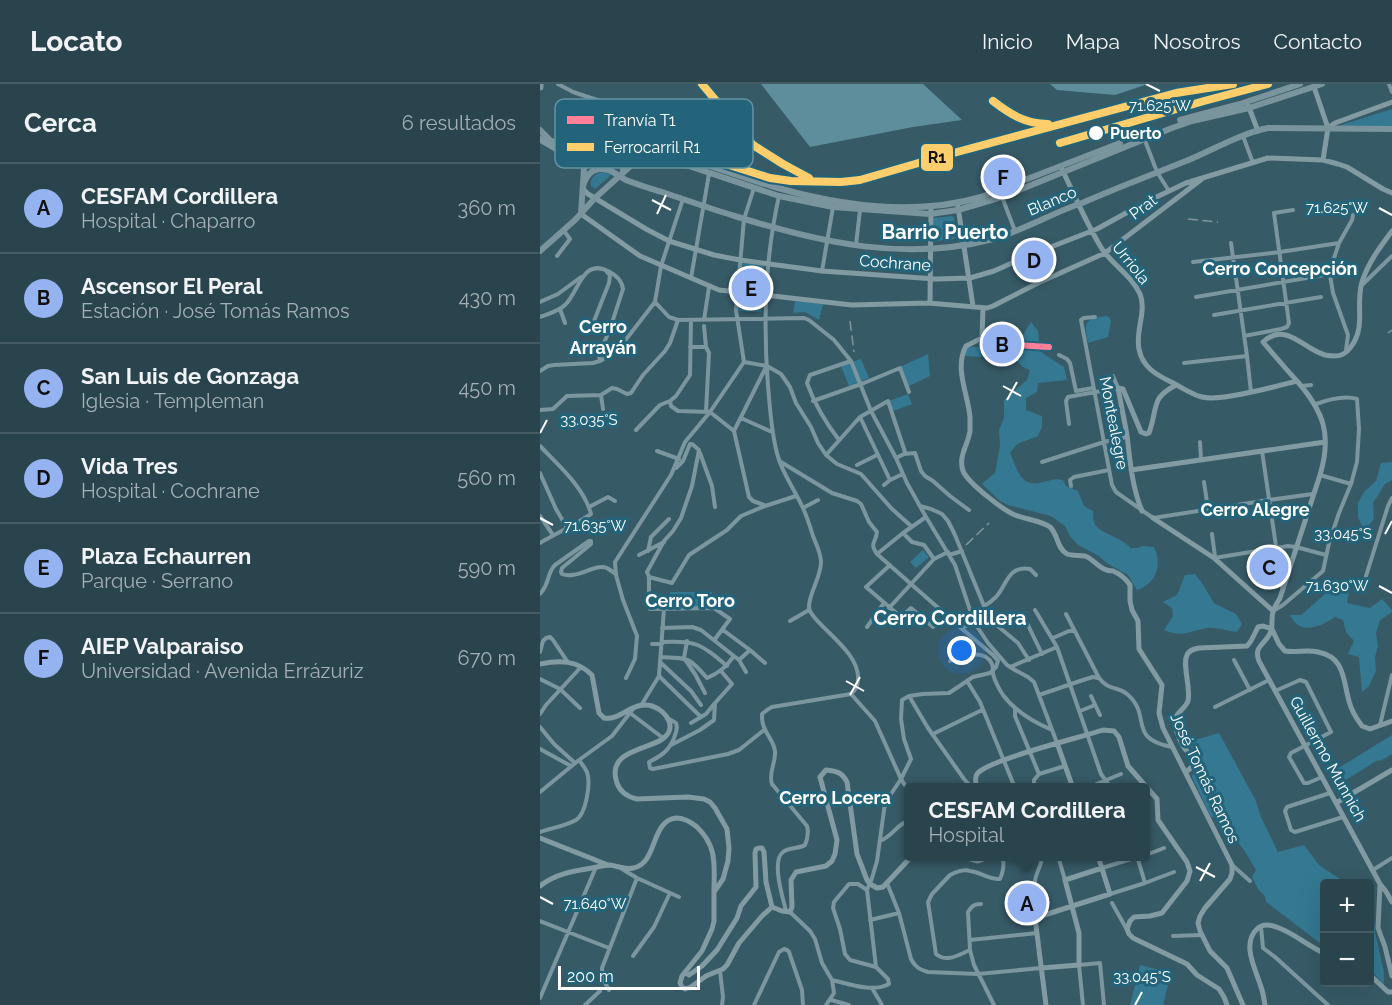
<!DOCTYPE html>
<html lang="es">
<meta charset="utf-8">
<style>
:root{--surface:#29444d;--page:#314b54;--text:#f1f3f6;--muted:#a5b0b6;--line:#455c65;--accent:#95b2f1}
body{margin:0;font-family:Raleway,sans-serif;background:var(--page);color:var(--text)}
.controls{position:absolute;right:18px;bottom:18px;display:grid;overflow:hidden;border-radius:6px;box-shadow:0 6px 24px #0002}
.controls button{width:54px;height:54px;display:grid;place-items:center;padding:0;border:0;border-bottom:2px solid var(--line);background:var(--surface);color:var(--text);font:30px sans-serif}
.scale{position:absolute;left:18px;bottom:15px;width:142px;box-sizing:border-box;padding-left:6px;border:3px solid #fff;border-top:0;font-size:16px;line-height:21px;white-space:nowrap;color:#fff;-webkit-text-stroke:4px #23647b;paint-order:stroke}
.you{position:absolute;left:422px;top:567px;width:21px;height:21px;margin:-15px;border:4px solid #fff;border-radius:50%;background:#1a73e8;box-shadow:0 0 0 9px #1a73e833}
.badge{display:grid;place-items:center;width:39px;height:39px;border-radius:50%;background:var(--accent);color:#111;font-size:20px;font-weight:700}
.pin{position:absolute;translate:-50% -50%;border:3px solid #fff;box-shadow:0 2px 6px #0006}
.popup{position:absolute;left:364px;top:699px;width:246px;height:78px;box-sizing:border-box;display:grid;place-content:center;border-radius:6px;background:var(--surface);filter:drop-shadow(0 2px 4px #0005);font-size:20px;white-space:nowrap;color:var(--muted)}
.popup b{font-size:22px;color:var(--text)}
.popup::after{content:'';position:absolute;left:50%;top:100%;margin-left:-12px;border:12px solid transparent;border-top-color:var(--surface)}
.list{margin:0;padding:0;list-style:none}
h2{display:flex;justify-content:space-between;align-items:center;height:78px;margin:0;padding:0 24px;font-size:26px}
h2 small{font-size:20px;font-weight:400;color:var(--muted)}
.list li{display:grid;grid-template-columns:39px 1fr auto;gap:18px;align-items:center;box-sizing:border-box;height:90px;padding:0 24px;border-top:2px solid var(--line)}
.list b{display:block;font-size:22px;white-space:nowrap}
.list p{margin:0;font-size:20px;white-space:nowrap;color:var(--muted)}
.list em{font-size:20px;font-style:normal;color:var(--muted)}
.map{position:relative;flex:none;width:852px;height:921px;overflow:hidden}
header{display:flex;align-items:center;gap:36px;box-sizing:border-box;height:84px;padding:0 30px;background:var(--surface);border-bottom:2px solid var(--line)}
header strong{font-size:28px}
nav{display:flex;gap:33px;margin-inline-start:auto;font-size:21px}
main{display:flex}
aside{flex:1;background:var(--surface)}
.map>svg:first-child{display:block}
.green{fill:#347991}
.water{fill:#5e8d9c}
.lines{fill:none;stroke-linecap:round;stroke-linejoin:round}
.street{stroke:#7b969e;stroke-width:4}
.secondary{stroke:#829ba3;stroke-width:5}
.primary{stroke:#7a949d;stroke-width:6}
.highway{stroke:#7e969e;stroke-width:7}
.rail{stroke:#7e969e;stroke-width:1.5;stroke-dasharray:10 4.5;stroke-linecap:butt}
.street-bridge{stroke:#7b969e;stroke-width:4}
.rail-1-casing{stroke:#23647b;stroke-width:12}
.rail-1{stroke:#fece6d;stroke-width:8}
.tram-1-casing{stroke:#23647b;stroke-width:10}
.tram-1{stroke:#ff8098;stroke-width:6}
.ticks{fill:none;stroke:#fff;stroke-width:2}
.stop-dot{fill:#fff;stroke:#23647b;stroke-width:2}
.labels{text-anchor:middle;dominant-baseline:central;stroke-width:6;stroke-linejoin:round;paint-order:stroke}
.stop-label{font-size:16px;font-weight:bold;fill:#fff;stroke:#23647b;text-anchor:start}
.street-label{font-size:16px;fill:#fff;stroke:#23647b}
.neighbourhood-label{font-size:18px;font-weight:bold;fill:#fff;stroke:#23647b}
.quarter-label{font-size:20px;font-weight:bold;fill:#fff;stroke:#23647b}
.key{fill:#23647b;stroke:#6592a3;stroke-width:1.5}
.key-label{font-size:16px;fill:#fff}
.ticks-label{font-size:15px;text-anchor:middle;fill:#fff;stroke:#23647b;stroke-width:6;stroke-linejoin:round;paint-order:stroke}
.line-badge{stroke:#23647b;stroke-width:2}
.pale-badge-label{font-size:16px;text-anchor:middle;font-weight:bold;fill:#111}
</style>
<header>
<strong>Locato</strong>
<nav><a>Inicio</a><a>Mapa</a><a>Nosotros</a><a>Contacto</a></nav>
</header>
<main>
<aside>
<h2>Cerca<small>6 resultados</small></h2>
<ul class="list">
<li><span class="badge">A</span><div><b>CESFAM Cordillera</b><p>Hospital · Chaparro</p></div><em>360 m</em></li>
<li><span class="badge">B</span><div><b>Ascensor El Peral</b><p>Estación · José Tomás Ramos</p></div><em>430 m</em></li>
<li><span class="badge">C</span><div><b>San Luis de Gonzaga</b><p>Iglesia · Templeman</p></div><em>450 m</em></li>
<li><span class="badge">D</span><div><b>Vida Tres</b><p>Hospital · Cochrane</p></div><em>560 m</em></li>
<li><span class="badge">E</span><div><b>Plaza Echaurren</b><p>Parque · Serrano</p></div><em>590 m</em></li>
<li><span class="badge">F</span><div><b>AIEP Valparaiso</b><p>Universidad · Avenida Errázuriz</p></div><em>670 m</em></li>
</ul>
</aside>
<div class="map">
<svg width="852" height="921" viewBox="0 0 852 921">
<rect width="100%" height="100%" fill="#375a67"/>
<!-- green -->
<path class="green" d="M852 25V42H801V41Z
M64 88 71 91 55 105 51 102C50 93 55 89 64 88Z
M412 132 414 134 416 152 414 155 397 157 394 155 393 134Z
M201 179 224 181 221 228 198 227Z
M255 217 283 220 279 236 265 228 253 229Z
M567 232 569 233 571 237 568 253 548 259C544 238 544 235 567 232Z
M491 238 498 247 499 257 502 269 524 283 527 296 498 299 497 308 486 314V326L502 332V343L498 352 477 360 470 369C478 386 480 405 503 398 511 396 514 394 523 396L526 402 538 407 544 422 553 427C553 432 553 438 556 442 563 450 582 454 591 464H598L603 462 614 463C623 481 616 500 597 506L588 491 567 479 559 472 538 461 530 452 525 442 511 432 468 421 460 417 442 400 455 389 460 362 459 346 464 334V316L487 296 490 286 483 283 476 276C477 262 483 250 491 238Z
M426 263H441V273L423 272Z
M388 270 390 292 367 303 360 283Z
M321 275 329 294 309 302 301 282Z
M368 310 372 320 353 327 349 317Z
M852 378V396L845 400 833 419 834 435 824 447 818 433V419L824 408 836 397 841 379Z
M383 466 389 473 376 484 370 478Z
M655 490 662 499 674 519 696 530 702 540 697 548C688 547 676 543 667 544 649 547 643 554 624 546L633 532 632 524 623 518 637 511 645 491Z
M810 502 807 519 830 524 842 515 852 526V528L840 536 836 549 838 562 835 573 836 587 829 602 822 608 819 573 808 570 814 557 806 548 803 536 795 533C780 543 760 552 750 531H761L791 505 801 507Z
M130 508H172L171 523H130Z
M679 649 715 715 721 733 738 768 764 761 779 781 806 799 784 800V862L726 818 725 812 718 805 712 793 716 786 704 766 678 732 671 733 652 693C658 676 656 670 646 656H655Z
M852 651V670L840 677 838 676 804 697 797 685Z
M830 815 832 817 835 848 844 888V901L830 885Z
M600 881 631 889 623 921H590Z"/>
<!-- water -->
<path class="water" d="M221 0H383L422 36 373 43 270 63Z
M510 0H608L575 11 517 6Z"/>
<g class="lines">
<!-- street -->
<path class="street" d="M18 0 33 8 45 12 76 22 106 27 136 61
M849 0 852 8
M76 22 97 34 117 53 123 57 153 68 231 92 254 95 311 97 390 74
M703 52 713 79
M604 54 617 88 629 107
M239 112C225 174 223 238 228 302 230 323 231 344 236 365 240 385 253 403 262 422 267 432 270 442 273 452 276 460 281 469 281 478 281 493 270 507 269 522 268 538 320 565 318 595 318 601 316 606 311 610L232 623 227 626 222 630C221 648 233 653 235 667 236 679 228 689 232 700L267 742C269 749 268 754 265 761 259 765 249 763 243 768 231 777 243 814 246 827
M462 113 475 147
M691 159 707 272 711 308
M316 161 320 126
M17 172 30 155 24 147
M653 178 740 168 799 159
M282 187 293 123
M151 194 169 90
M822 201 852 172
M656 213 784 191
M0 218 18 210 41 193
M115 218 129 233 138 236 264 234 269 236 294 256 311 277 331 327 356 374 367 399 386 433 415 481 434 538 448 559 467 581 475 586 488 593 494 598 517 659
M20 225 25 239
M674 231 781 213
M0 233C8 230 19 227 25 221 39 208 42 174 68 187 76 191 82 196 83 205L69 248 60 267 59 271 60 277
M555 233 544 234 541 236 572 401 576 408 613 434 729 416 773 410
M164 236 169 203
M54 237 69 199 70 191 67 188
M164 242 166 263 169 269 166 328
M704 252 741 245 747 243 749 239 734 129 753 126
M150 263H166
M806 266 808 251 793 209 790 191 794 174 799 159 812 136 813 131
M519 271 527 275 530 279 536 307 553 304
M204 278 227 282 241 290 250 303 256 319 271 343 278 359 286 371 297 380 321 390 352 425 371 442
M204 278 196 226 204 135 214 104
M644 279 707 272
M0 287 8 282 14 281 53 279 60 277 77 267 115 218 121 182 143 115
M762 302 771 301
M61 311 63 325
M130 317 131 322 138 327 170 328 194 347 209 413 213 417 224 421
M273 317 324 299 360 284 369 308
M0 326 13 325 27 312 61 311 72 304 77 305 87 310 91 309 103 291 125 267 130 259 138 236
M320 333 350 396
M201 334 232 348
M529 340 526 317 528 313 578 304 573 292
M96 346 120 321 130 317 136 312 150 291 151 236
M194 347 226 283
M299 356C285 338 275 321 267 299L270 291 311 277
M660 358 661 376
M0 362C18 381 44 403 51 430 35 441 17 449 0 459
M117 367 139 375
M722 367 742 503
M160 369 172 402 175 423
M364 370 375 369 381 387 385 392 393 397 410 412 429 426
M286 371 320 333 348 317 365 368 364 370 356 374
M241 378 292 409 317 417 321 420 329 438 337 448C336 459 329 458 337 470L421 544 453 571 458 577 456 583
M502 378 564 358 587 353
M317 381 337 371
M136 384 143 377 150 360H152L159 366 152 402 141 434 133 447 124 457 107 488 109 493V523L110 525 174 524 190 535 175 555
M0 389 16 425 27 444
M780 391 811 400
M664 398 668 425
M344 401 350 396 363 390
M531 402 530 396 534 393 569 386
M380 422 391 425 402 430 408 437 415 451 444 522 453 538 478 559 489 576
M49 423 68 413 75 417
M263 424 278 416
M0 432 13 451
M363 449 372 458 384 461 394 475
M672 450 675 473
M108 467 111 453 129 435
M337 470 363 449 386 433
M99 471 124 458
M409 471 422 467
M674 474 748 462 756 463 786 471
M350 481 326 503 361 533 371 524 393 543
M826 492 848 422 852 414
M109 493 132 499 149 471 187 446 201 432 225 422 256 412
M0 510C11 498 6 490 15 481L49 457H51V460L22 484 21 488 22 490C36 496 55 479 67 484 69 485 74 489 76 490
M444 522C448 520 452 517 456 513 467 501 468 481 490 485L496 491
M349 524 394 475 408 468
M495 526 517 563 561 690 571 704
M733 527 743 521 783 487 789 459 799 429 811 400 817 378 819 345 817 315C805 311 787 316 776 320
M526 530 559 594C569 607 577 602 587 610 613 632 586 654 632 663
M250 537 269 526
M487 539 502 570
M327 543 344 519
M122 544 152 543 161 546 199 576 206 588
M421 544 434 539
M183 546 210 566 225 579
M513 554 529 547H535
M147 557 144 574 155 590 165 609
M122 558C156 556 161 560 187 582
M112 560H122
M0 568 3 557 6 554 10 553 13 556 27 577
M121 573C149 574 149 573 167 594 179 589 186 583 194 572
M199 576 210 566
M694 576 710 606
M410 577C422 572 445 564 452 580 453 583 453 587 453 590 455 597 459 605 463 611 475 627 493 638 512 646
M121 579 151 607 161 621
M470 583 517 563
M119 592 161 633
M86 594 95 575 97 552 83 516 76 491 75 478 131 391 145 358 170 328 204 278
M0 595 20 605 40 624
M427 597 440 618 475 704
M735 607 760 596 766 598 791 648 751 669 749 673 764 699H768L782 693
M311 610 335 637 361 695 368 706
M499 611 543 596 553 593 558 594
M369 612 388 644 424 695 432 704
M551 612 560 631
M102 620 119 592 124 525
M675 623 729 596
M475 624V632L499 690 494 696V704
M540 627 555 621
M90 629 123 654
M0 630 6 621 41 583
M129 635 136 639C138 645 136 648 134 654 129 667 121 672 109 678L110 684 113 685 188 670 199 666 224 646
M151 639 166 630 175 619
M840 641 852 591
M0 643 14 660 35 679
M393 650 442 626
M131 661 160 646 174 636 175 619 192 600 181 587
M0 665 31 682
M499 690 525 682
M547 704 581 690
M0 708 39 676 72 652 93 625
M790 709 747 723 745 727 751 746 755 748 803 733
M606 736 607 739
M0 748C11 744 26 742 36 736 46 730 51 699 47 688 45 684 42 680 39 676
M340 757C353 752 356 741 368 737
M606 771 624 764
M518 772 525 796
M597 772 605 799
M692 781 710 797
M562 784 601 772
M82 785 97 794 139 813
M833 786 852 774
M347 799 359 829 371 875C375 883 380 886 388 888L438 890 501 884
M327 806 318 800H309L294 818 293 824 300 845 305 870 310 876 336 883
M473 810 493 808
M570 810 605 799 634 788
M572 819 586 844
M441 820C434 820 432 822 428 828L430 866 434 881 454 921
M250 828 270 847 275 855 282 879 292 896 294 909 286 921
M495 834C494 822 492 809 495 797 496 788 502 781 502 772
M330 836 359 829
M0 837 69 864
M721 843 723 864 735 873 788 921
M633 852 662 851
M430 856 497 849
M430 866C418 871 407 879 396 870L388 818 392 810 410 791C416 788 424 785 430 787 441 788 449 796 460 795 463 788 465 780 462 772
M93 872 114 843 130 809
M180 887 183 913 182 921
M292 896C309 900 333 909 349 900L348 895 336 883 327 806 332 794 337 777 345 719 361 695 371 675 364 655 361 635 362 616 369 612 383 610 409 609 433 593 450 589
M332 904 342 921
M69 906 63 895 62 884 97 794
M0 914 56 783
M291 916 309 921
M45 921 60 907
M214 921 239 868 244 865 247 866 249 868 262 906 263 921
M543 921 539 881 560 879 564 921"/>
<!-- secondary -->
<path class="secondary" d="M774 3 788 44 783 76
M708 21 718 47
M788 44 795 39 852 18
M521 83C534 110 546 139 562 165 573 181 592 192 600 210 607 227 595 247 599 265 602 282 615 290 629 297 640 302 650 310 662 313 680 318 737 302 757 297
M43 102 44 106 48 110 106 145 129 157 174 171 200 176 282 187 396 195 430 194 454 187 485 173 557 145 606 118 646 99 728 74 783 76 798 80 807 83 843 105 852 109
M418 123 433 222
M41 130 100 172 179 206 312 221 388 219 447 224 453 222 498 199 565 169 662 95
M852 147C840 163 828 179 822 198 815 221 827 243 810 264 803 273 795 273 785 271 763 265 746 237 723 258 734 271 745 284 757 297 784 328 792 351 780 391L740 514C738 518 734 523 733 528 731 534 733 541 731 547 726 561 713 561 719 577L840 800 845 806 852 818
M390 219 391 123
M443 224 442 254 426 262C414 284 428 310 430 333 430 338 430 343 430 347 428 361 418 372 423 387 428 399 463 426 475 431 485 435 502 437 510 443 518 450 517 465 527 470 532 472 539 471 545 472 553 475 557 482 564 485 566 486 570 487 573 487 580 490 586 495 590 501V517L592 526 598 537 599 565 622 601 619 629 623 644 692 781V789L690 795 665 824 660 832 658 839 660 847 670 867 687 884 703 921
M578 304C581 320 584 335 587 351 590 377 592 403 602 427
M578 304 583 305 601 348 606 350 609 349 610 346C618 322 611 314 636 301
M591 386 785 358
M613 434 674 474 733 527
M732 545 739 560 745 567C756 569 767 565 778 568 805 573 803 596 809 617 811 626 816 634 822 642L830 645 852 637
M0 580C20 576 37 576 52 591L59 629 64 634C81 637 93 616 112 622 127 627 139 645 121 656 104 666 66 668 77 699 80 708 88 713 97 715L148 713 164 715 170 718 175 724 187 745 189 764 188 777 183 795 174 808V837L172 845 162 867 142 892 140 899 142 903 145 905 151 903 166 892 183 885 187 881 199 859 222 832 232 823
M517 659 533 704
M646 688C662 677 649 672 643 662 640 656 636 648 635 641 633 629 645 626 648 617 651 604 642 580 647 571 649 566 654 565 659 564L707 562 711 557 718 543 723 542 732 545
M437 704C436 699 434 694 437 690 447 676 542 653 563 646L574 647 579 653 588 682 617 715 618 736 647 778 650 787 647 797 622 829 610 832 594 833 590 837 587 845 589 850 593 854 647 880 657 891 679 905 684 913 687 921
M796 719 852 686
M0 754 68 781
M419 772 438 777 452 772
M840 800 838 844 845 863 852 892
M0 802C15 790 33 787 52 784 58 783 64 781 70 781 78 782 85 786 93 784 118 780 110 737 136 734 144 734 151 738 157 743 178 763 174 782 174 808
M232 823 242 827 250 828 252 823 251 796 256 788 286 782 292 777 295 770 297 756 280 693 286 686C296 687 302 688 307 698L317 770 327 796 330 800 337 804 343 803 372 772
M501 884 539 881V849L525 796 562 784
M145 888 149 891 162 882 177 866 197 834 201 822 216 803 215 769 216 765 219 764H222L224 768 226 798 232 823
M830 891 848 908H852
M506 921 495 834 570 810 558 772
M725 921C724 915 723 908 721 903 716 886 701 860 717 845 723 839 732 841 739 844 755 850 768 862 784 869"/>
<!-- primary -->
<path class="primary" d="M640 36 700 20 760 0
M0 46 11 57 17 65 26 69 45 71 89 69 113 70 239 112 293 123 390 130 418 126 462 113 632 44 652 37 709 24 782 0
M11 57C22 59 32 62 43 62 66 63 88 58 111 63 123 65 135 70 146 74 177 84 207 95 238 104 302 122 376 132 441 113L580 59
M83 86 89 76V65
M43 102C46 92 51 85 61 85 71 84 78 92 86 96 98 101 112 105 125 109 149 117 174 126 198 133 281 159 367 178 453 155 484 146 512 129 542 119 576 104 611 91 646 77 673 66 699 50 728 44L852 45
M41 130 45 69
M0 167 35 136 55 114 105 69"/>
<!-- highway -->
<path class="highway" d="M0 3V0
M0 55 17 65"/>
<!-- rail -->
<path class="rail" d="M162 0 213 61 243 80 270 95
M453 17C471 30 486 40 509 40
M102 53 230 94 251 97 301 98 320 96 406 71 636 9 693 0
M648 135 678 138
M310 237 314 268
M848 249 852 246
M462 260 509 263
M426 461 449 439"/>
<!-- street-bridge -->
<path class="street-bridge" d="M450 589 456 583"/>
<!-- rail-1 casing -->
<g class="rail-1-casing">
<path id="rail-1" d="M162 0 213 61 243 80 269 94
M453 17C470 30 485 40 508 40
M102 53 230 94 251 97 301 98 320 96 406 71 636 9 693 0
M520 59 664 17 728 0"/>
</g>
<!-- rail-1 -->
<use href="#rail-1" class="rail-1"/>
<!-- tram-1 casing -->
<g class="tram-1-casing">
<path id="tram-1" d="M462 260 509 263"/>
</g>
<!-- tram-1 -->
<use href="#tram-1" class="tram-1"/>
</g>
<!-- ticks -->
<path class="ticks" d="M606 0 620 7M112 116 131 126M839 124 852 131M117 130 126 111M463 302 481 312M467 316 477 298M0 349 7 336M0 434 13 441M845 450 852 437M839 502 852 509M306 597 324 607M310 611 320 593M656 783 675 793M660 797 670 779M0 813 13 820M595 921 602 908"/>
<!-- markers -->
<circle class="stop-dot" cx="556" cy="49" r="8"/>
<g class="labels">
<!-- stop labels -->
<g class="stop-label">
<text x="570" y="49">Puerto</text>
</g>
<!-- street labels -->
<g class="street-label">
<text transform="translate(512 117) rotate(-23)">Blanco</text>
<text transform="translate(603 123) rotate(-37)">Prat</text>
<text transform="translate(355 179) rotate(4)">Cochrane</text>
<text transform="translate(591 179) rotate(51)">Urriola</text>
<text transform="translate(574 339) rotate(79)">Montealegre</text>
<text transform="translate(788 675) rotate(61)">Guillermo Munnich</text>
<text transform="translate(665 694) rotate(65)">José Tomás Ramos</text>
</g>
<!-- neighbourhood labels -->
<g class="neighbourhood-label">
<text x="740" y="184">Cerro Concepción</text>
<text x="63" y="242">Cerro<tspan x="63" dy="21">Arrayán</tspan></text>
<text x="715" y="425">Cerro Alegre</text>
<text x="150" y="516">Cerro Toro</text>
<text x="295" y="713">Cerro Locera</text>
</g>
<!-- quarter labels -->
<g class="quarter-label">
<text x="405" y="148">Barrio Puerto</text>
<text x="410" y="534">Cerro Cordillera</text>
</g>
</g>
<!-- legend -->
<rect x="15" y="15" width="198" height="69" rx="9" class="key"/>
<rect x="27" y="32" width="27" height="8" fill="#ff8098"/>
<rect x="27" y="59" width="27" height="8" fill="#fece6d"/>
<g class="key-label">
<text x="64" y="42">Tranvía T1</text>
<text x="64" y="69">Ferrocarril R1</text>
</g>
<g class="ticks-label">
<text x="620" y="27">71.625°W</text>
<text x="797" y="129">71.625°W</text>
<text x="49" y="341">33.035°S</text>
<text x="55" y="447">71.635°W</text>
<text x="803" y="455">33.045°S</text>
<text x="797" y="507">71.630°W</text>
<text x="55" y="825">71.640°W</text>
<text x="602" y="898">33.045°S</text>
</g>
<rect class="line-badge" x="380" y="59" width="34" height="29" rx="6" fill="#fece6d"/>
<g class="pale-badge-label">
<text x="397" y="79">R1</text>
</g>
</svg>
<div class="controls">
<button>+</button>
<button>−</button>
</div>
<div class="scale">200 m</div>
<div class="you"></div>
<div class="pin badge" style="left:487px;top:819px">A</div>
<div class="popup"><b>CESFAM Cordillera</b>Hospital</div>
<div class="pin badge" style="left:462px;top:260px">B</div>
<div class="pin badge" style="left:729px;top:483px">C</div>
<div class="pin badge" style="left:494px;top:176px">D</div>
<div class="pin badge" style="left:211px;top:204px">E</div>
<div class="pin badge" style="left:463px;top:93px">F</div>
</div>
</main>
